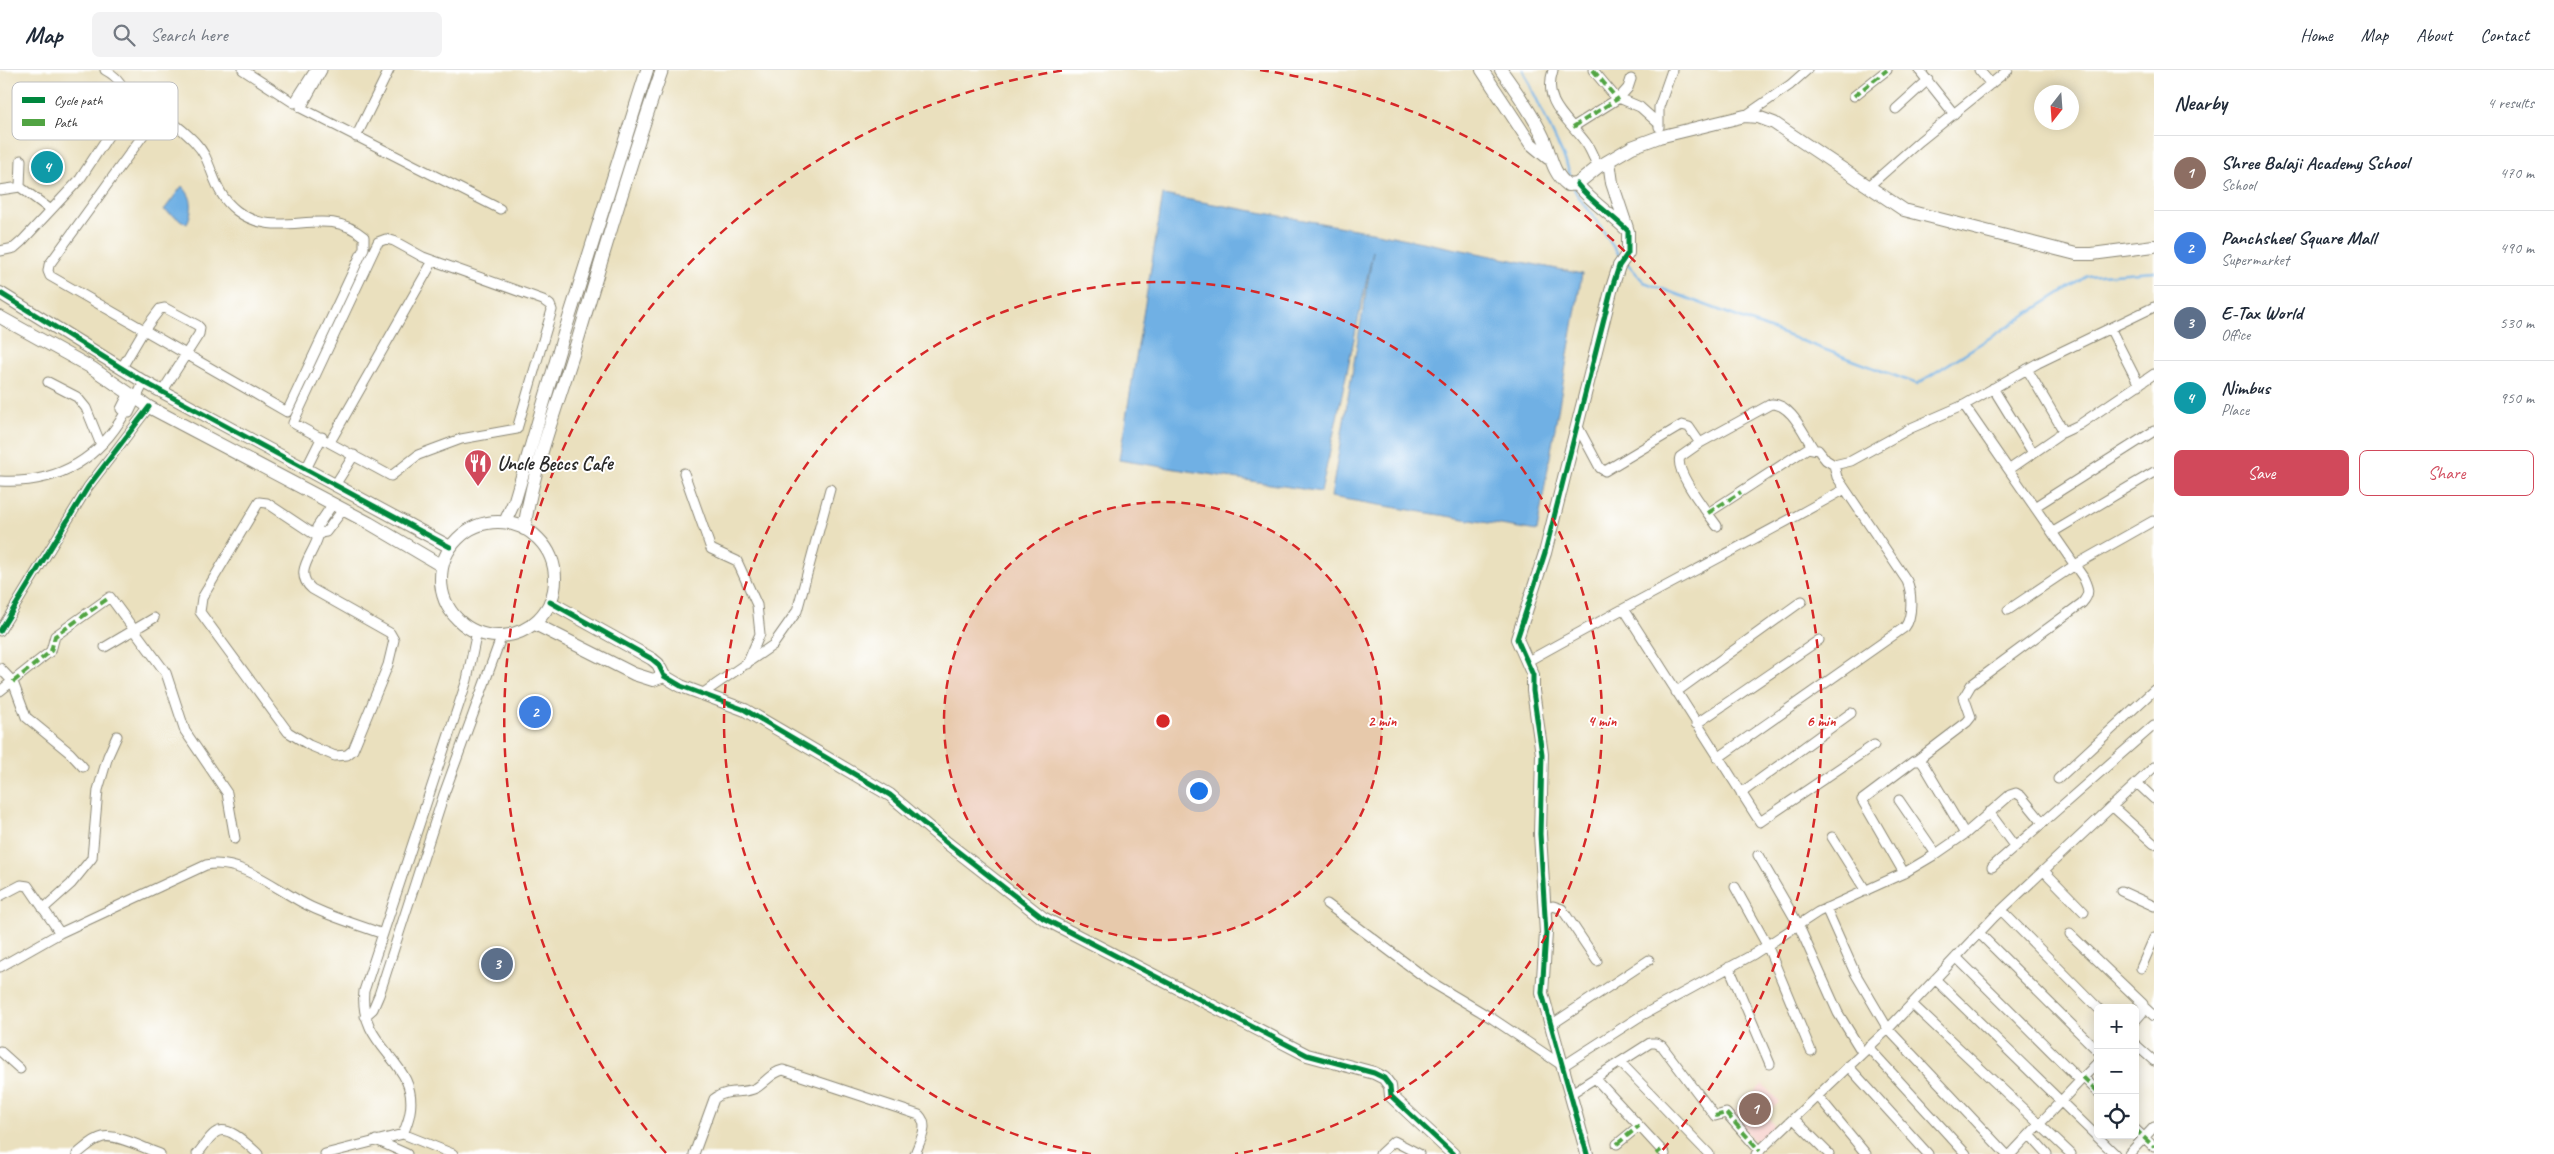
<!DOCTYPE html>
<meta charset="utf-8">
<style>
:root{--surface:#fff;--page:#f2f2f3;--text:#1f2937;--muted:#747a83;--line:#e0e1e3;--accent:#d1495b}
body{margin:0;font-family:Caveat,sans-serif;background:var(--page);color:var(--text)}
.controls{position:absolute;right:15px;bottom:15px;display:grid;overflow:hidden;border-radius:8px;box-shadow:0 2px 12px #0003}
.controls button{width:45px;height:45px;display:grid;place-items:center;padding:0;border:0;border-bottom:1px solid var(--line);background:var(--surface);color:var(--text);font:25px sans-serif}
.compass{position:absolute;left:2034px;top:15px;width:45px;height:45px;border-radius:50%;background:var(--surface);box-shadow:0 2px 12px #0003;rotate:197deg}
.you{position:absolute;left:1198px;top:720px;width:18px;height:18px;margin:-12px;border:4px solid #fff;border-radius:50%;background:#1a73e8;box-shadow:0 0 0 8px #1a73e833}
.badge{display:grid;place-items:center;width:32px;height:32px;border-radius:50%;background:var(--accent);color:#fff;font-size:16px;font-weight:700}
.pin{position:absolute;translate:-50% -50%;border:2px solid #fff;box-shadow:0 1px 5px #0006}
.list{margin:0;padding:0;list-style:none}
h2{display:flex;justify-content:space-between;align-items:center;height:65px;margin:0;padding:0 20px;font-size:21px}
h2 small{font-size:16px;font-weight:400;color:var(--muted)}
.list li{display:grid;grid-template-columns:32px 1fr auto;gap:15px;align-items:center;box-sizing:border-box;height:75px;padding:0 20px;border-top:1px solid var(--line)}
.list b{display:block;font-size:19px;white-space:nowrap}
.list p{margin:0;font-size:16px;white-space:nowrap;color:var(--muted)}
.list em{font-size:16px;font-style:normal;color:var(--muted)}
.actions{display:flex;gap:10px;padding:15px 20px}
.actions a{flex:1;padding:11px 0;border:1px solid var(--accent);border-radius:8px;text-align:center;font-size:18px;color:var(--accent)}
.actions .main{background:var(--accent);color:#fff}
.icon{flex:none;width:28px;height:28px;fill:none;stroke:currentColor;stroke-width:2;stroke-linecap:round;stroke-linejoin:round}
.map{position:relative;flex:none;width:2154px;height:1084px;overflow:hidden}
header{display:flex;align-items:center;gap:30px;box-sizing:border-box;height:70px;padding:0 25px;background:var(--surface);border-bottom:1px solid var(--line)}
header strong{font-size:24px}
nav{display:flex;gap:28px;margin-inline-start:auto;font-size:18px}
.search{width:350px;height:45px;background:var(--page);display:flex;align-items:center;gap:12px;box-sizing:border-box;padding:0 18px;border-radius:8px;color:var(--muted);font-size:19px}
main{display:flex}
aside{flex:1;background:var(--surface)}
.map>svg:first-child{display:block}
.built{fill:#f7d0cc}
.water{fill:#70b0e4;stroke:#4e6e88}
.lines{fill:none;stroke-linecap:round;stroke-linejoin:round}
.stream{stroke:#70b0e4;stroke-width:2.5}
.street-casing{stroke:#8a8674;stroke-width:11}
.secondary-casing{stroke:#8a8674;stroke-width:14}
.street{stroke:#fff;stroke-width:9}
.secondary{stroke:#fff;stroke-width:12}
.quiet{stroke:#51a443;stroke-width:4;stroke-dasharray:8 4;stroke-linecap:butt}
.cycleway-casing{stroke:#fff;stroke-width:8}
.cycleway{stroke:#00873e;stroke-width:5}
.ring{fill:none;stroke:#d62828;stroke-width:2.5;stroke-dasharray:9 6}
.labels{text-anchor:middle;dominant-baseline:central;stroke-width:4;stroke-linejoin:round;paint-order:stroke}
.poi-label{font-size:20px;font-weight:bold;fill:#2b2b2b;stroke:#fff;text-anchor:start}
.key{fill:#fff;stroke:#bfbfbf;stroke-width:1}
.key-label{font-size:14px;fill:#2b2b2b}
.centre{fill:#d62828;stroke:#fff;stroke-width:2.5}
.ring-label{font-size:15px;text-anchor:middle;font-weight:bold;fill:#d62828;stroke:#fff;stroke-width:4;stroke-linejoin:round;paint-order:stroke}
</style>
<header>
<strong>Map</strong>
<div class="search"><svg class="icon" aria-label="search" viewBox="0 0 24 24"><circle cx="10" cy="10" r="6"/><path d="M15 15l6 6"/></svg>Search here</div>
<nav><a>Home</a><a>Map</a><a>About</a><a>Contact</a></nav>
</header>
<main>
<div class="map">
<svg width="2154" height="1084" viewBox="0 0 2154 1084">
<rect width="100%" height="100%" fill="#fff"/>
<filter id="ink" filterUnits="userSpaceOnUse"><feTurbulence type="fractalNoise" baseFrequency=".02" numOctaves="2"/><feDisplacementMap in="SourceGraphic" scale="10" xChannelSelector="R" yChannelSelector="G"/><feConvolveMatrix kernelMatrix="1 2 1 2 8 2 1 2 1" color-interpolation-filters="sRGB"/></filter>
<filter id="wash" filterUnits="userSpaceOnUse"><feTurbulence type="fractalNoise" baseFrequency=".0096" numOctaves="4" result="noise"/><feDisplacementMap in="SourceGraphic" scale="20" xChannelSelector="R" yChannelSelector="G"/><feGaussianBlur stdDeviation="1.12" result="paint"/><feColorMatrix in="noise" values="0 0 0 0 0 0 0 0 0 0 0 0 0 0 0 0 0 1.4 0 .05"/><feComposite in="paint" operator="in"/></filter>
<g filter="url(#wash)">
<rect width="100%" height="100%" fill="#eae0be"/>
<!-- built -->
<path class="built" d="M1763 1014 1779 1032 1766 1045 1777 1059 1758 1075 1730 1045 1746 1034 1745 1031Z"/>
<!-- water -->
<path class="water" d="M182 116C194 128 193 139 187 154L164 140Z
M1163 125 1377 163 1582 204 1537 461 1331 427 1373 181 1321 422 1119 390Z"/>
<g class="lines">
<!-- stream -->
<path class="stream" d="M1523 0 1566 92 1572 111
M1574 118C1578 131 1590 139 1597 151 1605 163 1611 176 1621 187
M1627 193 1644 212 1917 314 2087 206 2154 201"/>
</g>
</g>
<g filter="url(#ink)">
<g class="lines">
<!-- street casing -->
<g class="street-casing">
<path id="street" d="M243 0 294 33 315 0
M322 0 301 38 500 139
M1553 0C1542 34 1568 48 1586 73 1591 80 1594 89 1598 97
M1593 0 1613 24
M1919 0 1954 44
M1979 0 1991 14
M1631 9 1628 18 1619 28 1640 37 1659 54
M1854 26 1887 0
M1896 39 1928 10
M1745 46 1790 15 1807 0
M159 47C169 49 175 54 182 60 191 68 199 75 205 86 215 107 217 126 237 141 280 173 324 132 364 167V178L287 342 50 206 48 201 49 195 154 50Z
M1573 57 1619 28
M1659 57V37L1672 0
M356 67 389 0
M1869 116 1920 71 2008 0
M20 117 21 90
M0 120 20 117 51 140
M386 169 394 171 423 187 543 230 550 235 552 240 517 359 461 369 418 385 391 406 293 353 375 178 378 172Z
M0 181 14 178 22 171 80 109 124 42C129 24 122 9 105 0
M2110 258 2139 315
M121 299 144 260 160 239 165 238 197 255 200 258 199 264 162 322
M48 312 77 327 86 338 101 375
M1993 318 2033 383
M125 343 121 339 129 323
M1577 355 1600 398 1605 401 1682 355 1689 357 1700 373
M2062 363 2079 355 2154 304
M330 372 433 191
M306 399 322 367
M2010 399 2058 366 2063 360 2027 299
M684 403 711 479 737 491 757 535 760 564 747 594
M0 411C55 414 97 392 125 343H129L144 312
M335 415 354 385
M259 432 267 433 318 467C312 487 293 502 312 519L390 563 394 570 388 595 353 680 347 685 335 686 309 675 288 662 200 542 202 528Z
M2036 436 2154 361
M1708 443 1808 378 1818 380 1826 390 1834 395 1851 391 1911 358 1964 335 2038 293 2154 237
M1717 456C1708 443 1674 402 1680 387L1700 373 1771 334C1791 333 1803 363 1813 378
M2053 462 2154 402
M320 463 326 462 342 441
M318 467 320 463 317 457 332 435
M1624 539 1760 752 1874 675
M2008 540 2075 495 2153 451
M0 561 88 417 149 337
M105 577 154 548
M1528 591C1633 532 1740 478 1845 419
M0 598 13 612 26 647 70 683 83 697
M0 621 51 581 55 566 110 527 166 603 185 661 227 723 235 769
M1676 622 1802 531
M702 624 773 575 797 541 830 419
M1696 654 1819 570
M1718 688 1905 557C1913 547 1912 522 1907 511L1837 407 1834 395
M1917 690 1967 652 1971 647 1964 627 1971 615 2082 533C2091 523 2088 518 2083 507L1964 335
M2058 709 2154 620
M2137 713 2154 729
M1741 723 1851 643
M1899 730 1936 784
M2113 737 2154 774
M1989 742 2015 777
M1832 767 1866 821
M1758 785 1798 854 1838 943 1862 982
M1992 797 2154 655
M2044 801 2084 842
M1904 803 1862 730 1914 691H1921L1924 695 1965 764
M1735 817 1767 875 1811 981
M2121 821 2154 836
M0 826 21 815 28 816 60 863
M1327 834 1431 912 1493 949 1563 996 1639 947 1754 884 1818 842 1904 803 1936 784 1965 764 2010 725 2016 723 2021 726 2043 753
M1826 838 1855 903 1888 959 2006 1084
M43 839 71 814 92 788 98 720 108 686 117 666
M1545 839 1553 836 1562 839 1597 891
M2002 841 2098 938
M1979 863 2098 981
M2070 864 2143 934 2142 943 2135 951
M1956 887 2080 1010
M0 897 60 863 206 795C243 788 279 822 311 837 334 848 359 855 383 864
M1729 897 1770 994
M2141 898 2154 868
M1935 909 2115 1084
M1912 934 2071 1084
M2144 937 2154 946
M365 946 373 939 379 925 444 724 502 565
M1551 955 1649 890
M2135 974 2154 991
M1868 977 1966 1084
M0 981 20 999
M1620 992 1709 1084
M1848 996 1928 1084
M2083 1007 2098 1022
M1595 1008 1665 1084
M1570 1024 1650 973H1656L1662 976 1715 1046 1726 1043 1760 1081
M1818 1026 1866 1084
M1794 1049 1829 1084
M2135 1059 2154 1077
M403 1064C406 1057 409 1049 410 1042 419 991 358 979 364 921L467 610 477 561
M2030 1065 2047 1084
M376 1070 407 1084
M1617 1074 1639 1056
M77 1084C85 1078 93 1069 103 1067 117 1064 146 1079 160 1084
M197 1084C203 1078 208 1068 215 1063 228 1053 249 1076 258 1084
M325 1084 403 1064 453 1084
M694 1084 714 1029C727 1018 742 1025 756 1018 766 1012 772 1002 783 1000L919 1045C930 1056 920 1070 915 1084
M1380 1084 1394 1071 1419 1084
M1756 1084 1888 959 1994 847 2154 697
M2011 1084 2098 992
M2129 1084 2154 1057"/>
</g>
<!-- secondary casing -->
<g class="secondary-casing">
<path id="secondary" d="M1482 0 1530 73 1548 88
M1501 0C1514 18 1537 51 1545 71 1551 87 1553 104 1568 115L1577 114 1598 97 1632 77 1659 67 1745 46 1758 47 1774 53 1904 140 2076 184H2092L2154 176
M1609 91 1612 113 1627 158
M1577 114C1592 133 1611 144 1628 161V183L1619 196 1611 221 1545 483 1517 569 1533 605V621L1542 684 1540 764 1546 863 1542 923 1587 1084
M0 223 144 312 450 477
M0 247 92 298 149 337 369 453 442 496
M505 452 515 430 564 264 647 0
M441 509a57 57 0 1 1 114 0a57 57 0 1 1-114 0Z
M524 459C534 394 559 331 578 269 605 179 631 89 662 0
M550 532 652 589 658 594 664 606 681 616 745 640 890 725 947 773 1043 848 1307 985 1374 1003 1384 1008 1390 1016 1391 1026 1453 1084
M535 554 634 604 653 610 664 606"/>
</g>
<!-- street -->
<use href="#street" class="street"/>
<!-- secondary -->
<use href="#secondary" class="secondary"/>
<!-- quiet -->
<path class="quiet" d="M1593 0 1613 24
M1854 26 1887 0
M1573 57 1619 28
M1708 443 1741 422
M13 612 51 581 55 566 110 527
M2083 1007 2098 1022
M1715 1046 1726 1043 1760 1081
M2135 1059 2154 1077
M1617 1074 1639 1056
M1656 1084 1661 1080"/>
<!-- cycleway casing -->
<g class="cycleway-casing">
<path id="cycleway" d="M1577 114C1592 133 1611 144 1628 161V183L1619 196 1611 221 1545 483 1517 569 1533 605V621L1542 684 1540 764 1546 863 1542 923 1587 1084
M0 223 144 312 450 477
M550 532 652 589 658 594 664 606 681 616 745 640 890 725 947 773 1043 848 1307 985 1374 1003 1384 1008 1390 1016 1391 1026 1453 1084
M0 561 88 417 149 337"/>
</g>
<!-- cycleway -->
<use href="#cycleway" class="cycleway"/>
</g>
</g>
<!-- distance rings -->
<circle cx="1163" cy="651" r="219" fill="#d62828" fill-opacity=".12"/>
<g class="ring">
<circle cx="1163" cy="651" r="219"/>
<path d="M1091 1084A439 439 0 1 1 1235 1084"/>
<path d="M666 1083A658 658 0 0 1 1066 0M1260 0A658 658 0 0 1 1660 1083"/>
</g>
<!-- icons -->
<defs>
<g id="restaurant-pin" transform="scale(1.4375)"><path d="M0 17L-7.5 6A9.5 9.5 0 1 1 7.5 6Z" fill="#d1495b" stroke="#fff"/><path d="M-5-6h1v4h1v-4h1v4h1v-4h1v5L-1.5 .5V6h-2V.5L-5-1ZM5-6V6H3V1.5H1.5Q1.5-4 5-6Z" fill="#fff"/></g>
</defs>
<g fill-rule="evenodd">
<use href="#restaurant-pin" x="478" y="393"/>
</g>
<g class="labels">
<!-- poi labels -->
<g class="poi-label">
<text x="497" y="393">Uncle Beccs Cafe</text>
</g>
</g>
<!-- legend -->
<rect x="12" y="12" width="166" height="58" rx="8" class="key"/>
<rect x="22" y="27" width="23" height="6" fill="#00873e"/>
<rect x="22" y="49" width="23" height="7" fill="#51a443"/>
<g class="key-label">
<text x="54" y="35">Cycle path</text>
<text x="54" y="57">Path</text>
</g>
<circle cx="1163" cy="651" r="8" class="centre"/>
<g class="ring-label">
<text x="1382" y="656">2 min</text>
<text x="1602" y="656">4 min</text>
<text x="1821" y="656">6 min</text>
</g>
</svg>
<div class="controls">
<button>+</button>
<button>−</button>
<button><svg class="icon" aria-label="locate" viewBox="0 0 24 24"><circle cx="12" cy="12" r="6"/><path d="M12 2v4M12 18v4M2 12h4M18 12h4"/></svg></button>
</div>
<svg class="compass" viewBox="-18 -18 36 36"><path d="M0-13l5 13h-10z" fill="#e53935"/><path d="M0 13l5-13h-10z" fill="#747a83"/></svg>
<div class="you"></div>
<div class="pin badge" style="left:1755px;top:1039px;background:#8d6e63">1</div>
<div class="pin badge" style="left:535px;top:642px;background:#3f7fe0">2</div>
<div class="pin badge" style="left:497px;top:894px;background:#5c6f8a">3</div>
<div class="pin badge" style="left:47px;top:97px;background:#0f9aa8">4</div>
</div>
<aside>
<h2>Nearby<small>4 results</small></h2>
<ul class="list">
<li><span class="badge" style="background:#8d6e63">1</span><div><b>Shree Balaji Academy School</b><p>School</p></div><em>470 m</em></li>
<li><span class="badge" style="background:#3f7fe0">2</span><div><b>Panchsheel Square Mall</b><p>Supermarket</p></div><em>490 m</em></li>
<li><span class="badge" style="background:#5c6f8a">3</span><div><b>E-Tax World</b><p>Office</p></div><em>530 m</em></li>
<li><span class="badge" style="background:#0f9aa8">4</span><div><b>Nimbus</b><p>Place</p></div><em>950 m</em></li>
</ul>
<div class="actions"><a class="main">Save</a><a>Share</a></div>
</aside>
</main>
